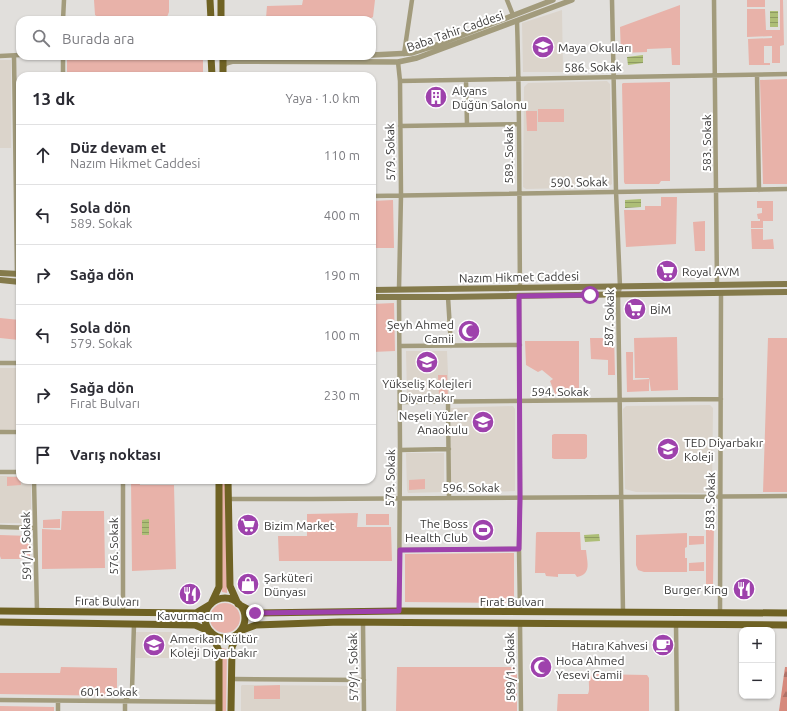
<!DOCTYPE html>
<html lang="tr">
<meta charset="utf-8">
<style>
:root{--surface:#fff;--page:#f2f2f3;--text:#2b2b33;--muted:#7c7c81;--line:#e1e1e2}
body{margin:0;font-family:Ubuntu,sans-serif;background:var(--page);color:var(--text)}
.controls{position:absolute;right:12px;bottom:12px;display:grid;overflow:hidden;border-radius:8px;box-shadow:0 1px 3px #0004}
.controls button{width:36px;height:36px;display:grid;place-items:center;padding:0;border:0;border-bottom:1px solid var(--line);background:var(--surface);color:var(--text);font:20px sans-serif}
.stop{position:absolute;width:12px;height:12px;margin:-9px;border:3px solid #9e42ac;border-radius:50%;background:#fff}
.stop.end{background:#9e42ac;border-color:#fff;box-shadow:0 1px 4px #0008}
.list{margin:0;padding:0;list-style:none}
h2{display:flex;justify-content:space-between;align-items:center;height:52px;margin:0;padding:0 16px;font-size:17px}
h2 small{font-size:13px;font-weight:400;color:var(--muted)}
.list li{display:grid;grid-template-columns:26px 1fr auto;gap:12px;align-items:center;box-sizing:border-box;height:60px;padding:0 16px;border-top:1px solid var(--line)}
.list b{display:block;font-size:15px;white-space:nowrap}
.list p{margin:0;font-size:13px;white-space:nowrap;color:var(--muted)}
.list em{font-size:13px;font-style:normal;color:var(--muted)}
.icon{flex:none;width:22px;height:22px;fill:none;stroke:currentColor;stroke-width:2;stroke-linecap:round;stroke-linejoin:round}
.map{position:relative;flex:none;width:787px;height:711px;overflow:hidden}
.search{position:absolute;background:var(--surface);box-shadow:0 1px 3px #0004;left:16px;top:16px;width:360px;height:44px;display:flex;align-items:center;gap:10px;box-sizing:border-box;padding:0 14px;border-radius:12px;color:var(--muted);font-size:15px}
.panel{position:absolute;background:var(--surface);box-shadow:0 1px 3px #0004;left:16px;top:72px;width:360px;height:412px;border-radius:12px}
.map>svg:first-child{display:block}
.built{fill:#dbd4cb}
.green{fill:#e8b2a9}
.forest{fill:url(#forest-firs)}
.water{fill:url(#water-rules)}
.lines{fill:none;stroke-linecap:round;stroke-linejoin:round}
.minor{stroke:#a29b7c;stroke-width:4.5}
.tertiary{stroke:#a29b7c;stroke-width:5.5}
.secondary{stroke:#847a4b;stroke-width:6}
.primary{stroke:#6f6224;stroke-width:7}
.route{stroke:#9e42ac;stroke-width:5}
.labels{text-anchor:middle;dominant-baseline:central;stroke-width:4;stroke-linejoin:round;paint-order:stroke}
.street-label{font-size:12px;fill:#3a3938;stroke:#fff}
.poi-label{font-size:12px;fill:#3a3938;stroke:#fff;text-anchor:start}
</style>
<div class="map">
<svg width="787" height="711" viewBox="0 0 787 711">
<defs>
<pattern id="forest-firs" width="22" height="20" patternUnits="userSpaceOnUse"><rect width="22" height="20" fill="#d6897c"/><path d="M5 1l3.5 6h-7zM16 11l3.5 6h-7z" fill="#af7167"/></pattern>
<pattern id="water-rules" width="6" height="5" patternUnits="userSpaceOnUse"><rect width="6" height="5" fill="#adbe76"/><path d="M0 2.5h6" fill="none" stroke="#8e9b62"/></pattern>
</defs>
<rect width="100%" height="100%" fill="#e1dfdc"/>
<!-- built -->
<path class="built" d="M562 10 563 72H523L522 23Z
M0 60H11V148H0Z
M607 81 610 84 612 184 608 187 526 189 523 187 524 87 528 83Z
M406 351H447L449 397H410L407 394Z
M0 368H20V429L0 430Z
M710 405 713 408 712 490 709 493 636 492 625 489 623 409 626 406Z
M513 406 515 409V491L451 493V408Z
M406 453H444V492L408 493 407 490Z
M0 476H20V480H31V523H0Z
M136 632H172V658H136Z
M242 685 359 686 360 711H241V686Z"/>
<!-- green -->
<path class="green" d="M94 0H169V12L167 17 101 19 95 15Z
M303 0H375L373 17 371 18H266L267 6 302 5Z
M747 0H765V7H747Z
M780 0H783L784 45 780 46V63H772V46H764V63H770V65H749L748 39 772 38V36L747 37V9H765L766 30H780Z
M680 5V65H672L671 48 647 49V52L621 53 620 27Z
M67 60H203V76H67Z
M787 79V184H763L760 80Z
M670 82V181H661L659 184H625L624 182 622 84 623 83Z
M538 109H564V122H538Z
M526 111H537V131H527Z
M661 197H677L676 244 626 247 624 210H645V206H661Z
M393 200 394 248H372V201Z
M757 201H773V221H763V228H751V221H760V219H758L757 214 762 213V208H757Z
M705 221V251H695L693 222Z
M751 229H763V240L773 239 774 249H752Z
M394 303 395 351 372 352V304Z
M0 318 20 320V351H17L19 340 0 338Z
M609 335H614L615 375H608V360L591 359 590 338H609Z
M677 337 678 390 651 391 649 378H635L634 338Z
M768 338H787V492H763Z
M525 341H579V392L577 395 555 394 550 381 553 379 542 370 538 372 526 365Z
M626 352H633V380L649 379V391L627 392Z
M438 375H447L448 396H439Z
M554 434H585L587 435V457L585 459H554L552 458V435Z
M7 477H20L21 485 7 486Z
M425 479V489L409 490V480Z
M131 480H139L140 485H174L176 569 132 571Z
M221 480H225L227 593 222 592Z
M62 511H104L105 568 42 569V529L61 530Z
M358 513 357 527H391L392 561H279L278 536H307V514Z
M366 514H389V525H366Z
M60 519V528H43V520Z
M706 523H714L713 584H706Z
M537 532H580L581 550H586C587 562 592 574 577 577L575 574H558V577L546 576 545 573H535L536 533Z
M687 533V547L685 548V558H687V572H644L638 570 636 565V535Z
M0 535 30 536V559H1L0 556Z
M689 536H704V544L689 545Z
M514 553V603L405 602V554Z
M704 562V571H689V563Z
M210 618a15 15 0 1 1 30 0a15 15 0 1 1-30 0Z
M222 648 227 649 226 711H222Z
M61 667 117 668V694L115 696 0 694V673H60Z
M397 667H514V674H517V711H396Z
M592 674 647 675 649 678V711H557L558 694H588C591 687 586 680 592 674Z
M280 685V699H254V686Z
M0 706 54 707V711H0Z"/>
<!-- forest -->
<path class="forest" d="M785 667H787V711H779Z"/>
<!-- water -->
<path class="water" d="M770 11H778V27H770Z
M643 55V63L628 65 627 57Z
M641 199V207L625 208V200Z
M149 519V535H142V520Z
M599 534 600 541 585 542 584 535Z"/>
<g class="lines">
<!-- minor -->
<path class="minor" d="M507 0 513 15
M612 0 616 191 620 287 618 295 623 612
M714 0 717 285
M63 20 64 0
M517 21C520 110 519 199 520 288
M404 54 412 0
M0 56 20 55
M14 56 17 274
M63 56V76
M398 62 400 81 401 195 399 289
M757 75 759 190
M466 80 467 125
M400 81 787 74
M400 126 518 124
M372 196 787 189
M519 296 520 498 519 549 520 612
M399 297 400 450 399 611
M448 297 451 346
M400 346 520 345
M0 363H20
M400 402 721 399
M448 402 449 497
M0 432H20
M400 450 449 449
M0 472H20
M34 480 37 611
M228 499H312L787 496
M0 527 35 528
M400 550 519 549
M123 612V480
M720 613 721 293
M363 623 364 711
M520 623 521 711
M676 624 677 711
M231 679 364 680
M0 700 219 702
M58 701V711
M125 711V701L132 690 134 624"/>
<!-- tertiary -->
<path class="tertiary" d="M372 55 412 53 434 46 553 0
M223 66 226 63 233 61 398 62 417 58 572 0"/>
<!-- secondary -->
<path class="secondary" d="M0 273 20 274
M0 280 20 282
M372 290 787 284
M372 297H448L787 292"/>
<!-- primary -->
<path class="primary" d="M210 0 211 20
M221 0V20
M211 56 212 76
M223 56V76
M228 480 230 586 238 604 255 613 399 611 787 613
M205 618a20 20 0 1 1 40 0a20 20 0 1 1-40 0Z
M0 611 196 613 211 604 219 587V480
M0 622 195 625 211 632 219 651V711
M231 711 232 647 240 631 256 625 340 622 787 625"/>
</g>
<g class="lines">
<!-- route -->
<path class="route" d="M255 613 399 611 400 550 519 549 520 498 519 296 590 295"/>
</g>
<!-- icons -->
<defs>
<g id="school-disc" transform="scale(1.15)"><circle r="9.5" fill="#9e42ac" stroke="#fff"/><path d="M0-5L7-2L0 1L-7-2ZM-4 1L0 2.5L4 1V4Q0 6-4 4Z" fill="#fff"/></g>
<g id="building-disc" transform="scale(1.15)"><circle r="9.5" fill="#9e42ac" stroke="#fff"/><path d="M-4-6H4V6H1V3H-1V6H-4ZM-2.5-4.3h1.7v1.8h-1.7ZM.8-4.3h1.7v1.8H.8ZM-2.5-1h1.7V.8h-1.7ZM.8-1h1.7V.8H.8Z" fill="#fff"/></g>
<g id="supermarket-disc" transform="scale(1.15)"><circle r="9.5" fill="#9e42ac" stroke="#fff"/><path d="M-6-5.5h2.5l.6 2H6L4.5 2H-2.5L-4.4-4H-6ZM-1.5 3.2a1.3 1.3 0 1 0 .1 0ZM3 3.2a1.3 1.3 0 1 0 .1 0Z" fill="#fff"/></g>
<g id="mosque-disc" transform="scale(1.15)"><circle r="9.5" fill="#9e42ac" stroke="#fff"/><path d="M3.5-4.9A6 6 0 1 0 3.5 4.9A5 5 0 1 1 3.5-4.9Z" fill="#fff"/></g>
<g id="stadium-disc" transform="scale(1.15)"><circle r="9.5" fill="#9e42ac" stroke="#fff"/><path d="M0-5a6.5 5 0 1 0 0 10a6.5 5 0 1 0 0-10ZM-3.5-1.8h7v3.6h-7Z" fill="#fff"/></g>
<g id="shop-disc" transform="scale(1.15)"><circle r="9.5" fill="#9e42ac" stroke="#fff"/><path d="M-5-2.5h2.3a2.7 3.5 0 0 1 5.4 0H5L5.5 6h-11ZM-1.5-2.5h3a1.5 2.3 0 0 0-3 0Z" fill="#fff"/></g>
<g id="restaurant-disc" transform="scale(1.15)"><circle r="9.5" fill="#9e42ac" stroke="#fff"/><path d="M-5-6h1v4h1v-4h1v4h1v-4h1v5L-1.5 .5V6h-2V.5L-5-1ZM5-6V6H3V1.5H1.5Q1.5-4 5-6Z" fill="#fff"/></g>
<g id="cafe-disc" transform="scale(1.15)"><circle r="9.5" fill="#9e42ac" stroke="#fff"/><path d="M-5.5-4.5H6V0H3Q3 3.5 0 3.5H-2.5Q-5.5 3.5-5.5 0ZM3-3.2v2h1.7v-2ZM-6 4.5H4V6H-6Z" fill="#fff"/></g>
</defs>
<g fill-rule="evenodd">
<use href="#school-disc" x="543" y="47"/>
<use href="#building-disc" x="436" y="97"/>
<use href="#supermarket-disc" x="667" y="271"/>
<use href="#supermarket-disc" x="635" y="309"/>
<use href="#mosque-disc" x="469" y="331"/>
<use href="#school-disc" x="427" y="362"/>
<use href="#school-disc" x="483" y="422"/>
<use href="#school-disc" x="668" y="449"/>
<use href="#supermarket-disc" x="248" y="525"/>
<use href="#stadium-disc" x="483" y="530"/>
<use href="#shop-disc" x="248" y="584"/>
<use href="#restaurant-disc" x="744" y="589"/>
<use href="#restaurant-disc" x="190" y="594"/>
<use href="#school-disc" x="154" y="645"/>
<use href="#cafe-disc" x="663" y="645"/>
<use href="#mosque-disc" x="541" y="667"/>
</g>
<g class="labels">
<!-- street labels -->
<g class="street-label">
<text transform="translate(455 31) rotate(-19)">Baba Tahir Caddesi</text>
<text transform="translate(593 67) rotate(-1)">586. Sokak</text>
<text transform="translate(706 143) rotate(-90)">583. Sokak</text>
<text transform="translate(390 152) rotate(-91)">579. Sokak</text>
<text transform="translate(508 155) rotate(-90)">589. Sokak</text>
<text transform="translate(579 182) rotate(-1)">590. Sokak</text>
<text transform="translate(519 277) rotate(-1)">Nazım Hikmet Caddesi</text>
<text transform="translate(609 318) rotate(-89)">587. Sokak</text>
<text x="560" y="391">594. Sokak</text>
<text transform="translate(390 478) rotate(-89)">579. Sokak</text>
<text x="471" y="487">596. Sokak</text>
<text transform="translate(710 501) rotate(-89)">583. Sokak</text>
<text transform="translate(26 546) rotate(-91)">591/1. Sokak</text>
<text transform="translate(113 546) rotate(-90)">576. Sokak</text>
<text transform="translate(107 601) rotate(1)">Fırat Bulvarı</text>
<text x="512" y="601">Fırat Bulvarı</text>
<text transform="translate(353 667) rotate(-91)">579/1. Sokak</text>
<text transform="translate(510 667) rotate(-91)">589/1. Sokak</text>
<text x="109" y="691">601. Sokak</text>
</g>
<!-- poi labels -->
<g class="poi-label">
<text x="558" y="47">Maya Okulları</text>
<text x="452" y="90">Alyans<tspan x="452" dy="14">Düğün Salonu</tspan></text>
<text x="682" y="271">Royal AVM</text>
<text x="650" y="309">BİM</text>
<text x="454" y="324" text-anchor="end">Şeyh Ahmed<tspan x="454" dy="14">Camii</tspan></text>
<text x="427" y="383" text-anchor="middle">Yükseliş Kolejleri<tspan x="427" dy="14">Diyarbakır</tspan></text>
<text x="468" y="415" text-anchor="end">Neşeli Yüzler<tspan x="468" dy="14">Anaokulu</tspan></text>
<text x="684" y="442">TED Diyarbakır<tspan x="684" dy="14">Koleji</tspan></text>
<text x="468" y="523" text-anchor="end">The Boss<tspan x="468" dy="14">Health Club</tspan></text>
<text x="264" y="525">Bizim Market</text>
<text x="264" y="577">Şarküteri<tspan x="264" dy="14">Dünyası</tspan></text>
<text x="728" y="589" text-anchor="end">Burger King</text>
<text x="190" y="615" text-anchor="middle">Kavurmacım</text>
<text x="170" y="638">Amerikan Kültür<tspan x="170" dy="14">Koleji Diyarbakır</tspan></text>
<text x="648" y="645" text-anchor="end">Hatıra Kahvesi</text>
<text x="556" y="660">Hoca Ahmed<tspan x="556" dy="14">Yesevi Camii</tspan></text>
</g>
</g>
</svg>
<div class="controls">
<button>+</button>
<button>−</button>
</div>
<div class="stop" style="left:590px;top:295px"></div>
<div class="stop end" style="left:255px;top:613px"></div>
<div class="search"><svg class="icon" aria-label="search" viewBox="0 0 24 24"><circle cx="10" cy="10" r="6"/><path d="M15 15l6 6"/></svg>Burada ara</div>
<section class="panel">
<h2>13 dk<small>Yaya · 1.0 km</small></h2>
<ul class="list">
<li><svg class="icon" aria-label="ahead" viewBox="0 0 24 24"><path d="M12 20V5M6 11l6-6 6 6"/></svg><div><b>Düz devam et</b><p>Nazım Hikmet Caddesi</p></div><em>110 m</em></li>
<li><svg class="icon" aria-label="left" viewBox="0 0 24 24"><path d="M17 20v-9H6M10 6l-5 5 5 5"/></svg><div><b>Sola dön</b><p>589. Sokak</p></div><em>400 m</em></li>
<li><svg class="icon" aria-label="right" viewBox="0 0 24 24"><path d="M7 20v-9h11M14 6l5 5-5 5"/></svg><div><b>Sağa dön</b></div><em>190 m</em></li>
<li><svg class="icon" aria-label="left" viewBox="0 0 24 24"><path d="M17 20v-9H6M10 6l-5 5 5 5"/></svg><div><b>Sola dön</b><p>579. Sokak</p></div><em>100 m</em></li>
<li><svg class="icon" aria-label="right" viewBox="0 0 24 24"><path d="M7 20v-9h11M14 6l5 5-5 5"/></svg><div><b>Sağa dön</b><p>Fırat Bulvarı</p></div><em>230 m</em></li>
<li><svg class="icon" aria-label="arrive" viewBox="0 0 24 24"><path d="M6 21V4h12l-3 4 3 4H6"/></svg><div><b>Varış noktası</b></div></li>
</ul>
</section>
</div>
